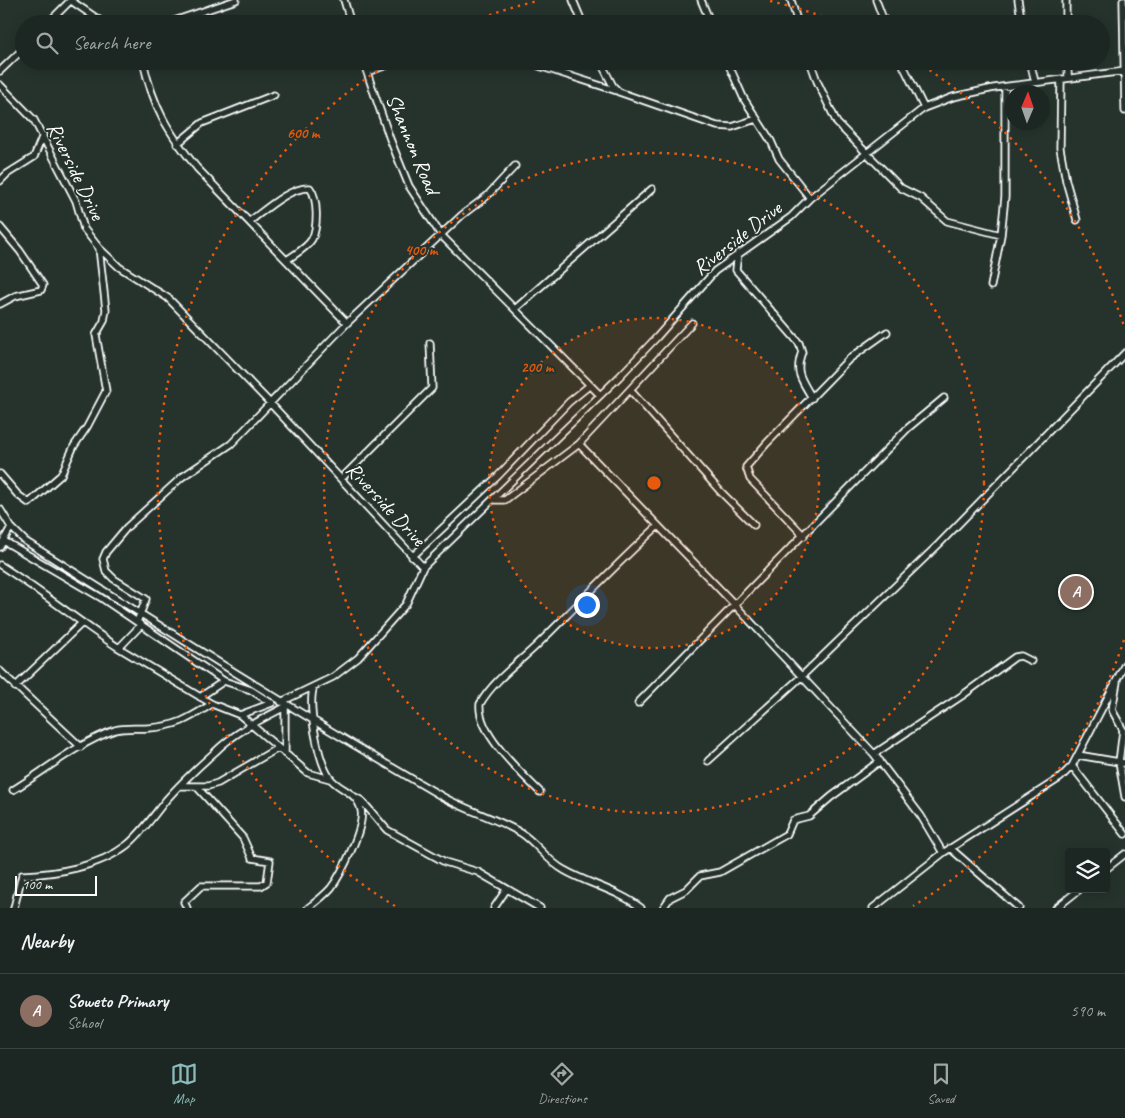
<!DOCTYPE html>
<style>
:root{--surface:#1c2622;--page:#29322f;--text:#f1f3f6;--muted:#a0a5a5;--line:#3a4340;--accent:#8bbbb9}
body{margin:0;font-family:Caveat,sans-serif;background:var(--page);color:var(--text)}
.controls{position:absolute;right:15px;bottom:15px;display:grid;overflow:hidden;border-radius:5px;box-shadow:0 2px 12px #0003}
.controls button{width:45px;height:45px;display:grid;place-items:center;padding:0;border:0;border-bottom:1px solid var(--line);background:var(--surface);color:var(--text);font:25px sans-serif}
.compass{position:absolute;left:1005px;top:85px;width:45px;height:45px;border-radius:50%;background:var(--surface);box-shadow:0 2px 12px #0003;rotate:2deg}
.scale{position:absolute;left:15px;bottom:12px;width:82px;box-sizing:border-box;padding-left:5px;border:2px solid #fff;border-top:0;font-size:14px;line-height:18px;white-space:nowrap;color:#fff;-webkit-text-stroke:4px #26332d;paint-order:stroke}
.you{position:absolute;left:586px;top:604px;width:18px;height:18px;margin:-12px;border:4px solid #fff;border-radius:50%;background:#1a73e8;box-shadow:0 0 0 8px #1a73e833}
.badge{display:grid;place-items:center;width:32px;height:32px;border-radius:50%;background:var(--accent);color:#fff;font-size:16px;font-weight:700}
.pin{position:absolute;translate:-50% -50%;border:2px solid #fff;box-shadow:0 1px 5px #0006}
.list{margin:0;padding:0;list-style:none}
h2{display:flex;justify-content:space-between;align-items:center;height:65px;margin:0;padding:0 20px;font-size:21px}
h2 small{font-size:16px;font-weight:400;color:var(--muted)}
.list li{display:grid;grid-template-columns:32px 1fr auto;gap:15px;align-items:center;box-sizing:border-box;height:75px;padding:0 20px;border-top:1px solid var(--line)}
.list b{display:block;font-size:19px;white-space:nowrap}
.list p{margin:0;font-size:16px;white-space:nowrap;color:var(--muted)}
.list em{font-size:16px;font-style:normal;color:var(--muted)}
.icon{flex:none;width:28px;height:28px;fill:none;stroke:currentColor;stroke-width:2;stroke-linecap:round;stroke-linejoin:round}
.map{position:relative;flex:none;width:1125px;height:908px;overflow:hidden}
.search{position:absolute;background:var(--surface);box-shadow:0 2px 12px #0003;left:15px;right:15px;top:15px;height:55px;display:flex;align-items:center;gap:12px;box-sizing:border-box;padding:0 18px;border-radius:28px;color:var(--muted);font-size:19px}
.sheet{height:140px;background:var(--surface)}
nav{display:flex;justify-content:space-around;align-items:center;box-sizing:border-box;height:70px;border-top:1px solid var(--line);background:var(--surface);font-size:14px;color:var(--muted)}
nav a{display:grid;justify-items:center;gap:2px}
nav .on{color:var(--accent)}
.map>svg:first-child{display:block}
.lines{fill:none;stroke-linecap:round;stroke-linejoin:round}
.minor-casing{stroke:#fff;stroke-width:9}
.minor{stroke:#26332d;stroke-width:5.5}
.ring{fill:none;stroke:#e8590c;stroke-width:2.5;stroke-dasharray:2.5 5}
.labels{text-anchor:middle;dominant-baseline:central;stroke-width:4;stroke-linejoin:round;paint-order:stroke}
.street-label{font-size:21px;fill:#fff;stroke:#26332d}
.centre{fill:#e8590c;stroke:#26332d;stroke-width:2.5}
.ring-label{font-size:15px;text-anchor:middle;font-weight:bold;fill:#e8590c;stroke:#26332d;stroke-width:4;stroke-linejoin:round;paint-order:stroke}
</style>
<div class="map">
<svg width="1125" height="908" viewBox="0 0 1125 908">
<rect width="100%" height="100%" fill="#26332d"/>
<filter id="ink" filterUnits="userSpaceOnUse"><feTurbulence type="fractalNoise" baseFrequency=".02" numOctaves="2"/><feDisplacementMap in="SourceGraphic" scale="10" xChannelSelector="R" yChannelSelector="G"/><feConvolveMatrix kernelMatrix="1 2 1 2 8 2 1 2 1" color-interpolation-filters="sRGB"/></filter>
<g filter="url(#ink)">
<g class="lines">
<!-- minor casing -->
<g class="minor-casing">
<path id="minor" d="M70 0 105 24
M344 0 351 24
M573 0 583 24
M701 0 711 24
M791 0 798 24
M876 0 885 24
M1018 0 1022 24
M1066 0V24
M1123 0 1125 111
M47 24 71 0
M165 24 236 0
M143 61C153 107 168 132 197 168L347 323
M363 61 390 139 409 186 441 235 599 394
M600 61 613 86 619 92 717 126 732 127 756 119
M727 61 744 99 771 141 779 159 810 198 924 108 953 97 994 88 1125 71
M810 61 817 81 837 123 901 188 921 198 947 221 1001 235
M901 61 924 108
M1030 61 1035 82
M1068 61V78
M539 66 617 91
M0 71 24 48
M367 72 399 61
M1061 79 1060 148 1066 181 1077 220
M0 85 34 120 76 201 84 229 99 248 119 267 168 298 270 403 423 567 619 377 657 337 715 271 791 217 810 198
M177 144 202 123 274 95
M0 181 7 174 34 157 43 135
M250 221C265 210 291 186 310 188 318 198 318 227 312 239 307 248 295 254 287 260
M0 227 20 251 43 285 41 290 15 296 0 304
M738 253 736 270 799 343 802 352C794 373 802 380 812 398
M991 286 1001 235 1005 197V87
M515 309 652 189
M631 391 720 491 754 525
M579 444 735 605 874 754 921 816 943 853
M0 474 18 495 29 503 61 475 74 446 87 427 106 391 96 335 104 321 106 310 99 248
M341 479 432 388 430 343
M495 500H505L579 444 692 323
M0 509 11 527 25 541C163 628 301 715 443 797 468 811 496 818 521 833 537 843 547 861 564 870 588 884 620 891 641 908
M804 536 750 479 746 467 767 443 849 359 887 332
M4 541 100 597 224 681 251 690 271 703
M0 547 11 527
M412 557 498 476 569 402 590 385
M0 565C41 591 78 621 119 648
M137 622 146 599 114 579 106 571 103 559 106 552 127 527 182 477 231 444 347 323 462 215 487 196 515 166
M141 625 119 648 212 704 240 715 308 773 330 779
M0 671 81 747
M1117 682 1112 710 1123 730 1119 762 1125 797
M15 687 82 623
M200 697 224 681
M281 702 333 677 358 658 406 604 423 567
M638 703 908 428 944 398
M240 715 272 703
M285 754V706
M874 754 963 695 1015 657 1021 656 1031 661
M1078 755 1125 763
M708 761 801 677 939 544 1125 353
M1072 766 1125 834
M179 786H208L218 783 278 748
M13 790C46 770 78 743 115 730 126 727 138 729 149 728 178 726 188 719 212 704
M540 792C521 773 477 733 480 704 493 681 517 664 536 646 577 606 615 565 657 527
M355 797 362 801 387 830 445 862 478 872 540 908
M950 848 1019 908
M1106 869 1125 854
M14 908 22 875C56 874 99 867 127 845 142 833 154 815 166 800 181 783 198 767 215 752 235 732 260 720 285 707
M187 908 184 902 201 886H261L267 882 270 861 252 858 243 838 197 787
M308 908C316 902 324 896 331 888 341 875 365 827 361 810 357 791 340 791 330 778 318 761 307 705 314 686
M494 908 506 890
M663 908 670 898 686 890 700 876 720 872 787 834 793 820 809 816 831 797 880 761
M873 908 943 853 1060 778 1072 766 1125 664
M1056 908 1080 889"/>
</g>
<!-- minor -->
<use href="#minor" class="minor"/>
</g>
</g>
<!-- distance rings -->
<circle cx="654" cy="483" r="165" fill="#e8590c" fill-opacity=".12"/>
<g class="ring">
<circle cx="654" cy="483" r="165"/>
<circle cx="654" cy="483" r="330"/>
<path d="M1124 640A496 496 0 0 1 913 906M395 906A496 496 0 0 1 391 62M468 23A496 496 0 0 1 538 1M770 1A496 496 0 0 1 840 23M917 62A496 496 0 0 1 1124 326"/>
</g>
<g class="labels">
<!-- street labels -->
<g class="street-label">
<text transform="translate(413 144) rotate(67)">Shannon Road</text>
<text transform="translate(76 171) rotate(64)">Riverside Drive</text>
<text transform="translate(737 238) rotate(-38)">Riverside Drive</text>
<text transform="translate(386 504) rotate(47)">Riverside Drive</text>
</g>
</g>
<circle cx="654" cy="483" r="8" class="centre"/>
<g class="ring-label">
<text x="303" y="138">600 m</text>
<text x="421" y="255">400 m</text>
<text x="537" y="372">200 m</text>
</g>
</svg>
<div class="controls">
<button><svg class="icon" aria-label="layers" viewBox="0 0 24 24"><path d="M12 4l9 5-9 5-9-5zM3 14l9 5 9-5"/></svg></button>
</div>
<svg class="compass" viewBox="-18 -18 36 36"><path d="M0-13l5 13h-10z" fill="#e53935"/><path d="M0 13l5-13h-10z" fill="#a0a5a5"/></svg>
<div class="scale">100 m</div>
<div class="you"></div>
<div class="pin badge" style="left:1076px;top:592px;background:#8d6e63">A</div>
<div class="search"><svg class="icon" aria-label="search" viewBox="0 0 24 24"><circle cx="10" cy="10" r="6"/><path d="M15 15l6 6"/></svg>Search here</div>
</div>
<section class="sheet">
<h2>Nearby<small></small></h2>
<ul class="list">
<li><span class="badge" style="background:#8d6e63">A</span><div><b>Soweto Primary</b><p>School</p></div><em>590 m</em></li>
</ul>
</section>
<nav>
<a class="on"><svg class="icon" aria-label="map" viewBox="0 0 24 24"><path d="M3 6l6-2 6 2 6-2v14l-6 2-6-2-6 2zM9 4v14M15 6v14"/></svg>Map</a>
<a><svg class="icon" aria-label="directions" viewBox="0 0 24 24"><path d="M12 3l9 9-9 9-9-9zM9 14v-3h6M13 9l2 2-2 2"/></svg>Directions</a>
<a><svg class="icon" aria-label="saved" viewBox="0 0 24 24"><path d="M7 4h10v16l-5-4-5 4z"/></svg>Saved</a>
</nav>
